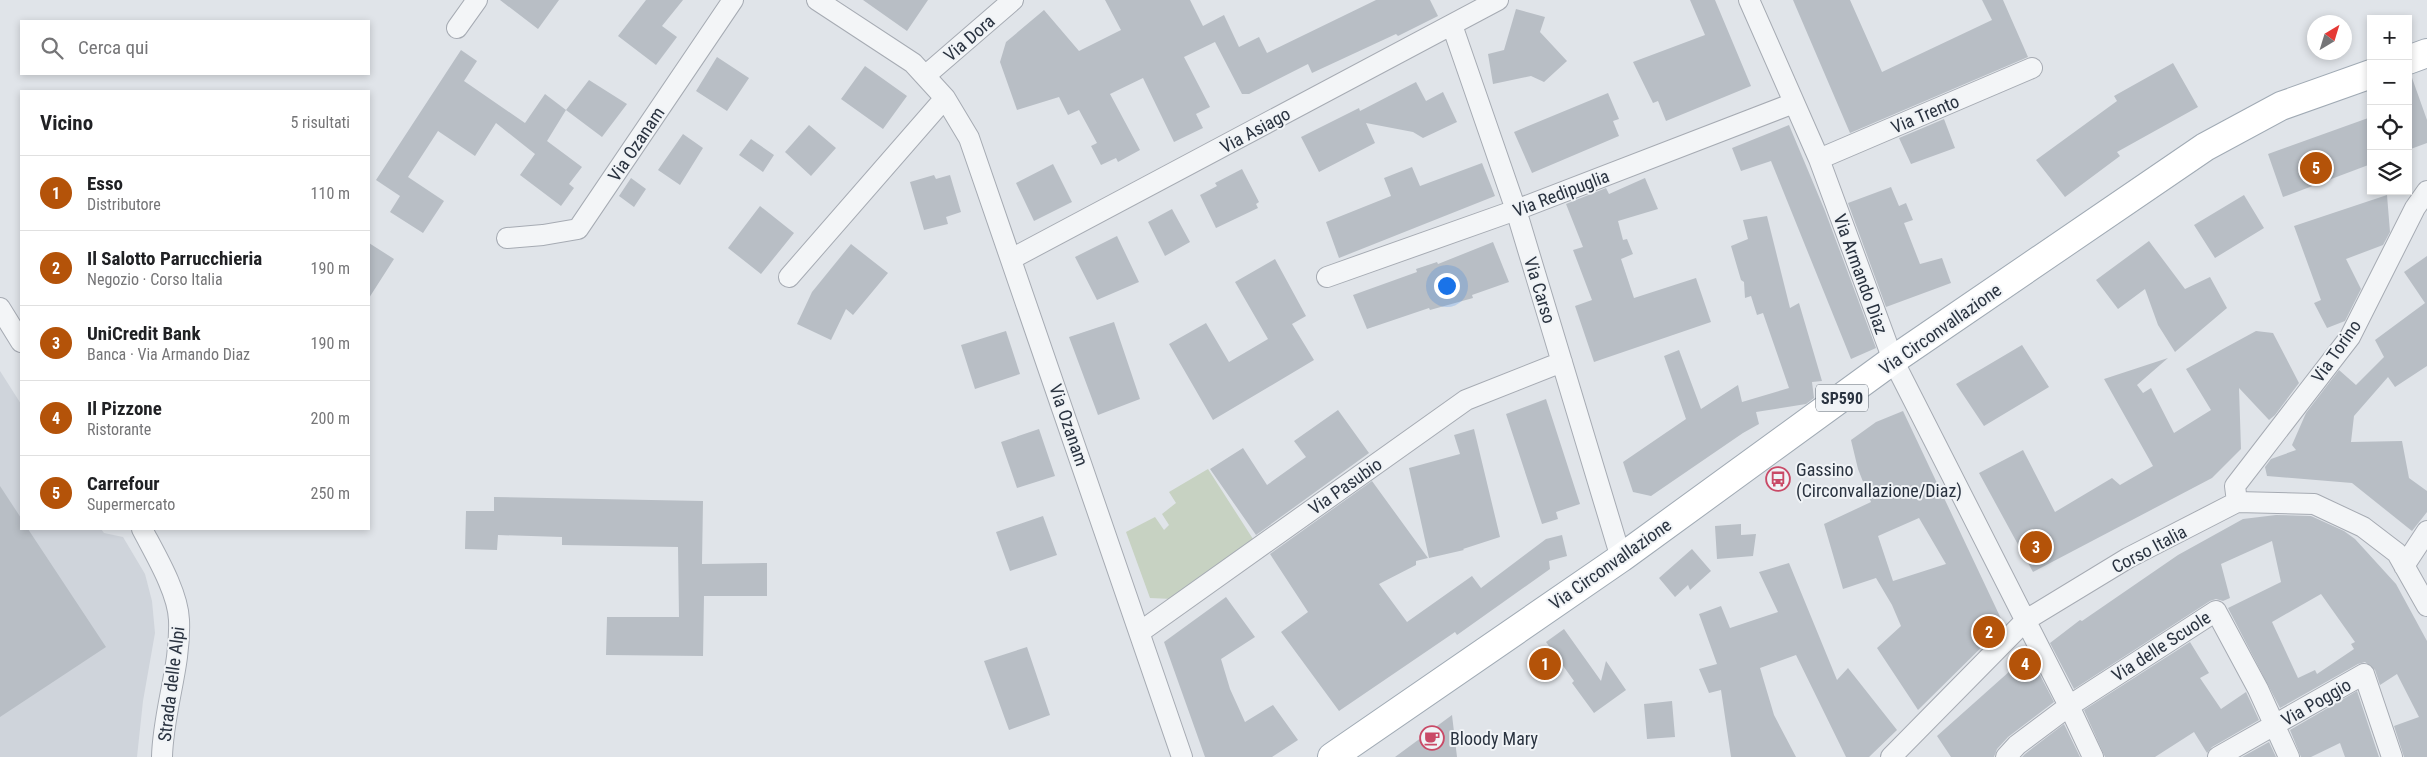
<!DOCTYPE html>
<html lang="it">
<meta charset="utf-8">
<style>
:root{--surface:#fff;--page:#f6f6f6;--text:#202124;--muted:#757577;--line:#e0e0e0;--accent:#b45309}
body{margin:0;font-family:"Roboto Condensed",sans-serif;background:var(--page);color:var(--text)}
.controls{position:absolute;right:15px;top:15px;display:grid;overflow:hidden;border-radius:0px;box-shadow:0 2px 8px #0003}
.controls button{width:45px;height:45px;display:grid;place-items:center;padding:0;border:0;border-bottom:1px solid var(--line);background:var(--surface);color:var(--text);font:25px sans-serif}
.compass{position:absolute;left:2307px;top:15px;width:45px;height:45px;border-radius:50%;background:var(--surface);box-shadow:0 2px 8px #0003;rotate:38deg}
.you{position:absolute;left:1446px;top:285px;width:18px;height:18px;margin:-12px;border:4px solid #fff;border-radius:50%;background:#1a73e8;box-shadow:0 0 0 8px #1a73e833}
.badge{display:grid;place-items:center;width:32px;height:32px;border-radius:50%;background:var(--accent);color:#fff;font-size:16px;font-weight:700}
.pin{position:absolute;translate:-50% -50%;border:2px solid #fff;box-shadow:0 1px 5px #0006}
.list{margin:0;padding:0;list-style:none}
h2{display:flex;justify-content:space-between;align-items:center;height:65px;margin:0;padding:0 20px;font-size:21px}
h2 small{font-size:16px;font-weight:400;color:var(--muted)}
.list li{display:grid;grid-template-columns:32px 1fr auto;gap:15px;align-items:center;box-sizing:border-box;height:75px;padding:0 20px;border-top:1px solid var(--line)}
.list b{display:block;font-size:19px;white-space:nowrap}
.list p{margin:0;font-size:16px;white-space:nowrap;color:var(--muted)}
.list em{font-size:16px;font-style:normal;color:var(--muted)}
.icon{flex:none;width:28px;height:28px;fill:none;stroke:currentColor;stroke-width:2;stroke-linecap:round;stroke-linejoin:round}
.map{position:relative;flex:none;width:2427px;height:757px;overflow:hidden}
.search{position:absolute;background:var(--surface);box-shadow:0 2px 8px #0003;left:20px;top:20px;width:350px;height:55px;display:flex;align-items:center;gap:12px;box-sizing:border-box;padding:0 18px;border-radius:0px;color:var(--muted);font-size:19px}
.panel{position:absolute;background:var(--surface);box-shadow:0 2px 8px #0003;left:20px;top:90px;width:350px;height:440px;border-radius:0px}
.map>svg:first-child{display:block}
.built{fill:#cfd4db}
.green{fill:#c7d2c2}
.building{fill:#b8bec5;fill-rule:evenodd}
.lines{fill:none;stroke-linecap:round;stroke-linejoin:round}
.minor-casing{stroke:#a6abb3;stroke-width:22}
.primary-casing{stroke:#a0aab4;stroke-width:30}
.minor{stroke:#f3f5f7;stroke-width:20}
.primary{stroke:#fff;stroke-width:28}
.labels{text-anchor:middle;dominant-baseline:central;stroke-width:4;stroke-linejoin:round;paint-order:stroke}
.shield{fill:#f0f3f6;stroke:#656d77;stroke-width:1}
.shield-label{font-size:16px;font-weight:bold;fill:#2a3340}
.street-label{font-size:18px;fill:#2a3340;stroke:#f0f3f6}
.poi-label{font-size:18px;fill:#2a3340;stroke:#f0f3f6;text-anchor:start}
</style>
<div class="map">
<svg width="2427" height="757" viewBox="0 0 2427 757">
<rect width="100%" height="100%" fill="#e0e4e9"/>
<!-- built -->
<path class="built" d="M0 371 21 404V529H101L104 533 123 537 145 574 152 601 155 633 143 701 137 757H0Z"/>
<!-- green -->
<path class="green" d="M1208 469 1253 539 1172 599 1150 598 1126 532 1155 517 1164 530 1169 525 1162 514 1176 503 1169 492Z"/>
<!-- building -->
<path class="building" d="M500 0H559L538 29Z
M646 0H683L662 26 677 37 656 65 618 36Z
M863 0H928L907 31Z
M1105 0H1190L1203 26 1224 15 1239 47 1259 37 1267 53 1376 0H1430L1438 16 1398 36 1396 34 1312 73 1308 64 1249 94H1242L1215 42 1184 57 1210 107 1196 114 1203 128 1174 142 1143 78 1110 94 1140 150 1118 162 1116 158 1101 165 1091 146 1097 143 1079 110 1068 115 1059 97 1017 110 1000 62 1006 42 1044 10 1079 51 1121 30Z
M1690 0H1715L1751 86 1666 121 1658 101 1653 103 1633 62 1705 35Z
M1793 0H1850L1882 72 1992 20 1982 0H2003L2028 57 1850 133Z
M1516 9 1545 17 1540 32 1567 61 1544 82 1531 76 1493 84 1488 54 1504 50Z
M461 50 477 61 464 81 525 123 545 94 566 110 547 141 582 167 569 184 574 188 561 206 520 175 535 154 496 123 475 156 438 131 408 177 444 201 423 233 390 212 400 196 376 180Z
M717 57 749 78 727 111 696 91Z
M2173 63 2198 107 2117 152 2120 156 2065 197 2036 160 2117 101 2114 96Z
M865 66 907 96 883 129 841 99Z
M2408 75H2411L2427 120V143L2408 150Z
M589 80 627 104 602 137 566 110Z
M1416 82 1426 101 1443 92 1457 122 1423 138 1413 132 1366 123 1375 143 1319 172 1301 137 1359 108 1360 111Z
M1608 93 1619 119 1613 121 1619 136 1532 173 1514 132Z
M2371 117V164L2283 197 2268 154Z
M1944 119 1955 148 1911 164 1899 138Z
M809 125 836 148 811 176 785 152Z
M1789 125 1825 211 1876 348 1851 359 1771 161 1741 171 1732 148Z
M683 134 703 148 680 185 658 170Z
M751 139 774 155 763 172 739 155Z
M1482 163 1495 196 1339 258 1326 222 1391 196 1384 178 1412 167 1420 186Z
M1053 164 1072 202 1034 221 1016 183Z
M1242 169 1259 202 1256 204 1258 208 1216 228 1200 195 1217 186 1215 183Z
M934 175 936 179 950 175 961 212 946 217 948 224 924 230 910 182Z
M631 178 646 189 634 207 619 196Z
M1645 178 1658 209 1618 221 1623 240 1627 239 1633 254 1621 259 1634 298 1696 278 1711 322 1594 362 1575 306 1592 300 1573 250 1583 247 1566 204 1606 188 1609 194Z
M1891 187 1899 206 1906 203 1913 220 1904 223 1920 264 1942 258 1951 283 1886 307 1848 203Z
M2244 195 2264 228 2215 258 2194 225Z
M2387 195 2390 232 2383 245 2346 259 2361 289 2345 321 2327 328 2314 303 2321 300 2294 226Z
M760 206 794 233 761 274 728 248Z
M1172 209 1190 242 1165 256 1148 222Z
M1767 216 1790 308 1799 303 1822 381 1812 382 1814 398 1806 404 1756 412 1759 424 1743 433 1651 496 1633 492 1623 462 1686 419 1664 356 1679 350 1701 409 1738 385 1742 402 1789 388 1763 313 1757 315 1751 296 1745 298 1744 282 1741 280 1731 246 1748 239 1743 220Z
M1117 236 1139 282 1097 300 1075 257Z
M2149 241 2185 289 2210 277 2227 308 2175 352 2158 325 2145 289 2118 309 2096 280Z
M1493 242 1509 282 1472 295 1473 298 1430 310 1429 308 1367 329 1353 295 1417 272 1416 269 1437 262 1438 264Z
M369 243 394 259 369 298Z
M851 244 888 273 853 315 846 309 831 340 797 324 812 292Z
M2427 256V366L2395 387 2388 377 2354 416 2351 442 2402 441 2409 478 2427 491V512L2412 531 2352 483 2267 476 2265 467 2271 459 2296 450 2292 445 2306 413 2339 370 2356 385 2384 357 2375 340 2425 303 2404 272Z
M1275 259 1306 316 1292 324 1314 360 1213 420 1169 344 1206 323 1229 362 1268 339 1235 282Z
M1114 322 1140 399 1098 415 1069 337Z
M1006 331 1020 374 975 389 961 345Z
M2256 331 2273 333 2299 383 2275 415 2269 420 2239 388 2241 449 2212 478 2033 572 1979 473 2023 450 2055 512 2112 478 2120 485 2153 466 2104 379 2168 358 2137 385 2143 393 2151 388 2174 433 2211 410 2186 369Z
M2022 345 2049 387 1984 426 1956 384Z
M1546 399 1580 504 1556 512 1558 519 1542 524 1506 414Z
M1338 410 1369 453 1256 535 1210 469 1243 448 1267 485 1306 457 1294 441Z
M1903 411 2004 625 1918 710 1877 648 1901 626 1892 605 1876 578 1843 589 1824 524 1871 502 1858 469 1851 440 1876 422ZM1919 518 1946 564 1893 581 1878 536Z
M1039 429 1055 476 1017 488 1001 442Z
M1474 429 1500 537 1463 549 1464 550 1429 558 1409 468 1460 454 1454 435Z
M1372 481 1428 558 1416 561V565L1379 584 1407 622 1472 576 1481 588 1546 539 1562 535 1567 556 1549 561 1550 569 1495 608 1457 635 1455 632 1339 711 1281 632 1308 612 1270 554Z
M0 486 21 518V529H28L106 647 0 717Z
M494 497 703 501 702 564 767 563V596H704L703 656 606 655 607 617H679L678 547 562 545V537L498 535 497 550 465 549 466 511H494Z
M2276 515 2311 516 2344 531 2355 539 2396 584 2427 641V757H2404L2394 726 2419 717 2397 674 2380 685 2375 670 2365 662 2358 664 2280 708 2228 608 2281 582 2272 541 2221 564 2230 598 2223 601 2216 599 2210 601 2074 689 2050 643 2080 620 2082 621 2178 555 2243 519ZM2321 594 2355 642 2351 644 2354 649 2317 674 2315 670 2298 678 2272 622Z
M1043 516 1057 555 1010 571 996 532Z
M1741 524V535L1756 534 1753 556 1717 559 1715 526Z
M1692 549 1711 571 1690 590 1688 585 1675 597 1659 578Z
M1789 563 1837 680 1848 668 1897 730 1869 757H1846L1796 655 1760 668 1774 715 1796 757H1731L1721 690 1709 693 1699 669 1717 664 1699 614 1721 606 1730 628 1778 612 1759 572Z
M1226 597 1255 637 1221 659 1230 689 1245 722 1273 705 1298 740 1272 757H1205L1164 642Z
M1564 629 1601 681 1606 661 1626 690 1594 713 1572 683 1574 681 1546 642Z
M2190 642 2209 673 2200 678 2221 709 2246 692 2259 720 2212 747 2207 753 2194 732 2155 757H2105L2084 710Z
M1027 647 1050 715 1009 730 984 661Z
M2029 654 2054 702 2008 737 1997 749 1994 757H1951L1937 736Z
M2357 691 2379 757H2345L2340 743 2311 757H2301L2290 730Z
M1672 701 1675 737 1647 739 1644 704Z
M1452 715 1457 757H1395Z
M2064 724 2080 757H2022L2025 754Z
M2269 742 2276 757H2242Z"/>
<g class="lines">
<!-- minor casing -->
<g class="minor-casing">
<path id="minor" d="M817 0 913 63 945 98 969 138 1182 757
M1749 0 1819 159 1893 360 2069 706 2093 757
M1452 25 1516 210 1621 558
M457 28 477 0
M925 76 1013 0
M1819 159 2032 68
M507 238 543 235 578 229 733 0
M1011 259 1498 0
M789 277 945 98
M1327 277 1516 210 1794 103
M0 308 21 342
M2237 502 2235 486 2350 337 2415 208 2427 191
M142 529C155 554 178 592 179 620 181 666 163 711 162 757
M2404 566 2427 531
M1140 632 1466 400 1562 362
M1891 757 2026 620 2128 558 2237 502 2314 504 2363 527 2397 553 2427 606
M2006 757 2017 745 2069 706 2216 611 2258 689 2289 757
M2218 757 2364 674 2392 757"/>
</g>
<!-- primary casing -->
<g class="primary-casing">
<path id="primary" d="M2408 60 2427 53
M1332 757 1621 558 1893 360 2205 147 2281 106 2371 74"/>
</g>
<!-- minor -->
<use href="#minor" class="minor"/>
<!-- primary -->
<use href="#primary" class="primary"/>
</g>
<!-- icons -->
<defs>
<g id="bus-ring" transform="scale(1.25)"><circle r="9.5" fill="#f0f3f6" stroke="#c94a67" stroke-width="1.5"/><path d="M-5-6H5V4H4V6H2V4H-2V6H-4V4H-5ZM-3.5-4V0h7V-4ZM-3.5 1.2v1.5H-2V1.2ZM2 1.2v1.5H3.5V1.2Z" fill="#c94a67"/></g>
<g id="cafe-ring" transform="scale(1.25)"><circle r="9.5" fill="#f0f3f6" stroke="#c94a67" stroke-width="1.5"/><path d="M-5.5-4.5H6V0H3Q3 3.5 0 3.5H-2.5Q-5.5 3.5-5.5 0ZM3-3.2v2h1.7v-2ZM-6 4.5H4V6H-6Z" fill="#c94a67"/></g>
</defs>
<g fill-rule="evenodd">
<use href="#bus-ring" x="1778" y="479"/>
<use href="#cafe-ring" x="1432" y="738"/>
</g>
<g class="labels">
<!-- shield labels -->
<rect class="shield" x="1816" y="384.5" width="52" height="27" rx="4"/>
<g class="shield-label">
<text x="1842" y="398">SP590</text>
</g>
<!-- street labels -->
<g class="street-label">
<text transform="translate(969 38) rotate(-41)">Via Dora</text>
<text transform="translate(1925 114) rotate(-23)">Via Trento</text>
<text transform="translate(1255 130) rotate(-28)">Via Asiago</text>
<text transform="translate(636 144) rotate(-56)">Via Ozanam</text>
<text transform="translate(1561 193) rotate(-21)">Via Redipuglia</text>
<text transform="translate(1861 274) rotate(70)">Via Armando Diaz</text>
<text transform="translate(1540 290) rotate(73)">Via Carso</text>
<text transform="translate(1940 329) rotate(-35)">Via Circonvallazione</text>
<text transform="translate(2336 351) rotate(-55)">Via Torino</text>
<text transform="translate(1069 425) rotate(71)">Via Ozanam</text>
<text transform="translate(1345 486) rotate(-35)">Via Pasubio</text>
<text transform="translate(2149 549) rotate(-28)">Corso Italia</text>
<text transform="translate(1610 564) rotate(-35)">Via Circonvallazione</text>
<text transform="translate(2161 646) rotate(-33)">Via delle Scuole</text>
<text transform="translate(171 684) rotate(-83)">Strada delle Alpi</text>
<text transform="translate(2316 702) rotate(-30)">Via Poggio</text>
</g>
<!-- poi labels -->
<g class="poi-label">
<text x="1796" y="469">Gassino<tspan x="1796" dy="21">(Circonvallazione/Diaz)</tspan></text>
<text x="1450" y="738">Bloody Mary</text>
</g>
</g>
</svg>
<div class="controls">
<button>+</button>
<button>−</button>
<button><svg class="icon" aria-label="locate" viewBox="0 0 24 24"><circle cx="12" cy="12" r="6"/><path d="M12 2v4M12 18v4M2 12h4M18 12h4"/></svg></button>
<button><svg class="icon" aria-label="layers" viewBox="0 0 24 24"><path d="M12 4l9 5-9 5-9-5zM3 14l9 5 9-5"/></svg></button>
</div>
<svg class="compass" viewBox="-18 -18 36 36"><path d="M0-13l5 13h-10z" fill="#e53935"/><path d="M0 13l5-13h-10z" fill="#757577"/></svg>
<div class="you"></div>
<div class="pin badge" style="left:1545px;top:664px">1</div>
<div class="pin badge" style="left:1989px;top:632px">2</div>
<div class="pin badge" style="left:2036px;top:547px">3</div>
<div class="pin badge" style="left:2025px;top:664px">4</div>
<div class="pin badge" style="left:2316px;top:168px">5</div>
<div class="search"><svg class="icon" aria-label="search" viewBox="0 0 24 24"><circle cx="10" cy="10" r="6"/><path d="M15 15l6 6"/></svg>Cerca qui</div>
<section class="panel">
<h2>Vicino<small>5 risultati</small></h2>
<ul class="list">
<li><span class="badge">1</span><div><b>Esso</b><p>Distributore</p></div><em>110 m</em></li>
<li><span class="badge">2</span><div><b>Il Salotto Parrucchieria</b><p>Negozio · Corso Italia</p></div><em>190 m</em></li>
<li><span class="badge">3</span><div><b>UniCredit Bank</b><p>Banca · Via Armando Diaz</p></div><em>190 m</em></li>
<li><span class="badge">4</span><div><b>Il Pizzone</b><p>Ristorante</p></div><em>200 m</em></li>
<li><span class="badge">5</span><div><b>Carrefour</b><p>Supermercato</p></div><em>250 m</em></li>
</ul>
</section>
</div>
